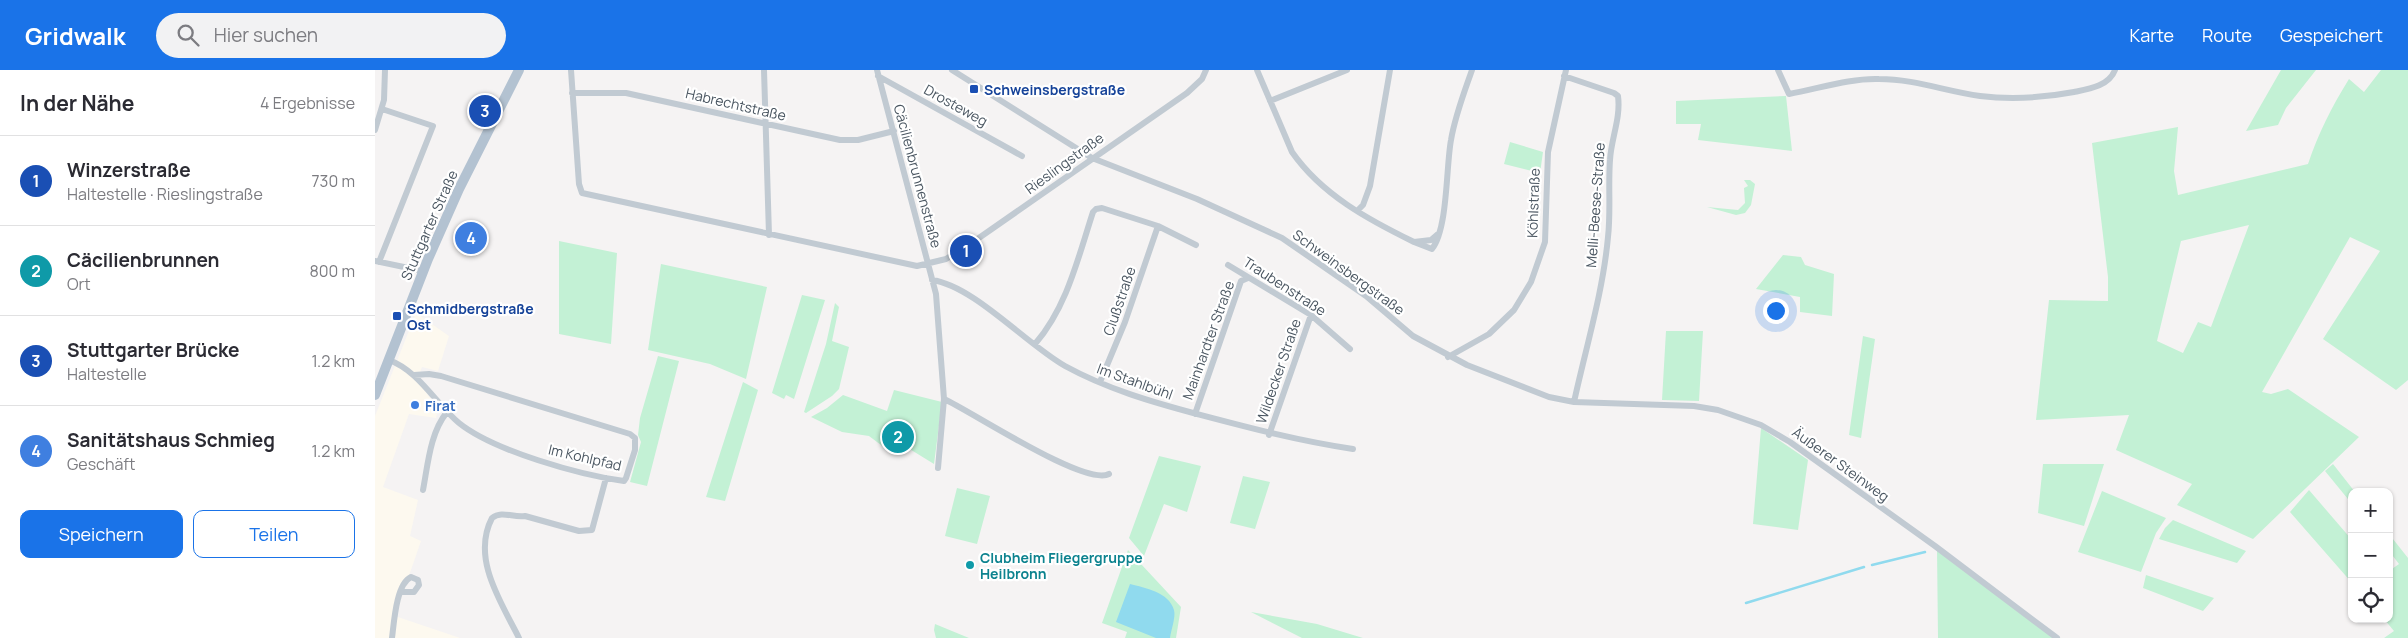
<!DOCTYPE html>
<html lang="de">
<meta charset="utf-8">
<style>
:root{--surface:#fff;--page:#f2f2f3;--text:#2b2b33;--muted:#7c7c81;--line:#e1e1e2;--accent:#1a73e8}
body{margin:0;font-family:Manrope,sans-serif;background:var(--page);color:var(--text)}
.controls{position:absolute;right:15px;bottom:15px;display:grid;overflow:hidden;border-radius:10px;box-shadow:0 1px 4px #0004}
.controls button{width:45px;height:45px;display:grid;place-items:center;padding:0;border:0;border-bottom:1px solid var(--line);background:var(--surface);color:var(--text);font:25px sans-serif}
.you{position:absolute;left:1400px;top:240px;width:18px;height:18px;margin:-12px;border:4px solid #fff;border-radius:50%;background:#1a73e8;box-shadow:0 0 0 8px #1a73e833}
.badge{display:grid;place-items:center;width:32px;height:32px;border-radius:50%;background:var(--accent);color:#fff;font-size:16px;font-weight:700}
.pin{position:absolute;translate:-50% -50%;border:2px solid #fff;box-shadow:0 1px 5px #0006}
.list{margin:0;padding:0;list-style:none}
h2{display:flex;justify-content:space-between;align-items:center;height:65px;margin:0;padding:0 20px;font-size:21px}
h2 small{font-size:16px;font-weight:400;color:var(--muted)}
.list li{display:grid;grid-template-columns:32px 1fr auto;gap:15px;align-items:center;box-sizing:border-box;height:90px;padding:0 20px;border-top:1px solid var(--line)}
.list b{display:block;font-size:19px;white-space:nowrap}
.list p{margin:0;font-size:16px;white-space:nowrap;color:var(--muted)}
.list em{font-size:16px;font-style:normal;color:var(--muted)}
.actions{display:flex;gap:10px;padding:15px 20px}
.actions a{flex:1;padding:11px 0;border:1px solid var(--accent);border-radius:10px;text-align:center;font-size:18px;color:var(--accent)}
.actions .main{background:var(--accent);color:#fff}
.icon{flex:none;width:28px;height:28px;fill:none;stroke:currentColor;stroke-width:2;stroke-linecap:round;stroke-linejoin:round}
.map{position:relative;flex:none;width:2033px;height:568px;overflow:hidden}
header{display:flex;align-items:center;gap:30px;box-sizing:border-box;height:70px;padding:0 25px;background:var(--accent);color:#fff}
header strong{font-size:24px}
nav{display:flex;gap:28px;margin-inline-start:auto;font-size:18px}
.search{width:350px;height:45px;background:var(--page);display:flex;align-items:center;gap:12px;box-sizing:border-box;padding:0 18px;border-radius:28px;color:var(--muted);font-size:19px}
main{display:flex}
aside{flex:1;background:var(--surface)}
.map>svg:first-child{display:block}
.commercial{fill:#fdf9ef}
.green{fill:#c3f1d5;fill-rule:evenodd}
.water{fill:#90daee}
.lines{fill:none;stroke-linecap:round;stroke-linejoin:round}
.stream{stroke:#90daee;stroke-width:2.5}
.minor{stroke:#c1cad2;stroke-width:6}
.primary{stroke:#b3c2d1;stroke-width:10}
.transit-dot{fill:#1a4fb4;stroke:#fff;stroke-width:2}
.shop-dot{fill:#3f7fe0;stroke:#fff;stroke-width:2}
.culture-dot{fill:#0f9aa8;stroke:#fff;stroke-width:2}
.labels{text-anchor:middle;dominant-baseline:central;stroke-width:4.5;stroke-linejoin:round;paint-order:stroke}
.transit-label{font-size:14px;font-weight:bold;fill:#164399;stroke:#fff;text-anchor:start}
.street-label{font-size:14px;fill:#4a5661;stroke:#fff}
.shop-label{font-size:14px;font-weight:bold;fill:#366cbe;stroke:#fff;text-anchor:start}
.culture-label{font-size:14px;font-weight:bold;fill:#0d838f;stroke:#fff;text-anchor:start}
</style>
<header>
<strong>Gridwalk</strong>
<div class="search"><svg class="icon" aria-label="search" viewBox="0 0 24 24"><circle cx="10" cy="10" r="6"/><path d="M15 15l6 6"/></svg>Hier suchen</div>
<nav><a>Karte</a><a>Route</a><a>Gespeichert</a></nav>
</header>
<main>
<aside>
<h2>In der Nähe<small>4 Ergebnisse</small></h2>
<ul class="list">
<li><span class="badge" style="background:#1a4fb4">1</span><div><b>Winzerstraße</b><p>Haltestelle · Rieslingstraße</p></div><em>730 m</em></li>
<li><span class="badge" style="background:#0f9aa8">2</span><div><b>Cäcilienbrunnen</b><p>Ort</p></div><em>800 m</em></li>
<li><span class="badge" style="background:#1a4fb4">3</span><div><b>Stuttgarter Brücke</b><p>Haltestelle</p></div><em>1.2 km</em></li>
<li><span class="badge" style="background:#3f7fe0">4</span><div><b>Sanitätshaus Schmieg</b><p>Geschäft</p></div><em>1.2 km</em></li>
</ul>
<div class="actions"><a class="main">Speichern</a><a>Teilen</a></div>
</aside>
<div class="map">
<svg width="2033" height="568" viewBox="0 0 2033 568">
<rect width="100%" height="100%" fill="#f5f3f3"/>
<!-- commercial -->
<path class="commercial" d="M41 243 74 266 63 301 47 297 42 311 63 338 61 348 34 344 8 417 43 430 35 466 46 471 20 546 85 568H0V346Z"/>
<!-- green -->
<path class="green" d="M1906 0H1941L1911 38 1903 55 1871 61Z
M2006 0H2033V310L2021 320 1948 269 2005 181 1975 167 1887 322 1896 324 1913 319 1984 367 1878 469 1802 435 1817 414 1741 380 1754 345 1661 350 1674 230 1733 231V207L1717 73 1803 57 1799 101 1803 125 1933 94C1944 62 1956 38 1974 9L1989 22ZM1874 155 1836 257 1823 252 1808 283 1782 271 1806 171Z
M1411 26 1417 81 1323 70 1326 54H1301V31Z
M1135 72 1168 82 1165 103 1129 94Z
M1369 110H1375L1380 114 1376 135 1370 143 1361 145 1332 137 1363 140 1370 133 1369 118 1373 116Z
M184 171 242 183 236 274 184 264Z
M1408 185 1426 187 1430 195 1459 204 1457 246 1425 242V227L1381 219Z
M286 194 392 217 371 309 335 294 273 280Z
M427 225 450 230 419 329 411 325 409 329 397 323Z
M460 233 464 237 457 271 474 277 464 319 457 326 431 343 429 342 451 274Z
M1291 261H1328L1324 331 1287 330Z
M1488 266 1500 269 1486 368 1474 365Z
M283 286 304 291 272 416 255 412 266 372 263 365 265 348Z
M368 312 383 320 350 431 331 427Z
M519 320 567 332 559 394 533 378H510L494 366 467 362 436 347 452 338 468 325 512 341Z
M1386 358 1433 390 1423 460 1378 454Z
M784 386 826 396 812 442 789 434 769 486 754 468Z
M1668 394H1729L1709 456 1663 443Z
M1958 394 1980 422H1977V434L1950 401Z
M868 406 895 412 880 459 855 453Z
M582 418 615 426 602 474 570 466Z
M1934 420 1977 470V513L1915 442Z
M1727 421 1791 448 1781 463 1766 502 1703 482Z
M1798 450 1871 481 1862 493 1784 469 1790 458Z
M2014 464 2033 488V568H2009L2019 561 2009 549H2014V501L2024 494 2014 481Z
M1562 479 1681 568H1563Z
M753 480 806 537 801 568H750L752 562 727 553Z
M1771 505 1839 528 1828 541 1768 518Z
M876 542 942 554 988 568H927Z
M560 554 594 568H561L559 560Z"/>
<!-- water -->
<path class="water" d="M755 514C770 518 794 522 799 540 801 547 796 560 795 568H781L741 552Z"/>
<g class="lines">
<!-- stream -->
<path class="stream" d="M510 371 527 365
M1497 495 1550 482
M1371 533 1489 497"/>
<!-- minor -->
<path class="minor" d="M196 0 204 114 207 123 542 196 571 189 601 170 812 23 827 9 831 0
M389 0 394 165
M502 0 561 224 569 329 563 398
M577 0 717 88 822 129 907 168 991 226 1038 266 1092 295 1174 327 1199 332 1319 336 1343 340 1386 355 1415 372 1560 476 1682 568
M882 0 917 82C947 125 994 150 1039 172
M1403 0 1414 24C1443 19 1474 8 1504 9 1539 9 1570 21 1605 26 1637 30 1667 28 1699 22 1714 19 1734 16 1740 0
M503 6 647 86
M1189 6 1239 23 1243 26C1246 48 1236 69 1235 90 1233 116 1236 141 1233 167 1228 222 1211 277 1199 332
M197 23H251L465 70H483L519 61
M895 31 972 0
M0 60 9 30 10 0
M982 141 988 135 995 116 1015 0
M1063 164 1056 170 1039 172 1057 179C1073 159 1071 96 1076 70 1080 46 1089 23 1097 0
M0 191 48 201
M4 192 58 56 7 39
M853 195 936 245 975 279
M557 210C599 216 651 274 690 296 732 319 777 332 822 344 875 358 924 371 978 379
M660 274C692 237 703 188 718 142L721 139 727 138 783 156 821 175
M1073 287 1114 264 1139 240 1156 212 1170 172 1173 82 1191 0
M14 290C44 301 61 334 84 353 119 381 205 405 249 411L251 408 260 380V368L255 364 66 306 54 304 39 305
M725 312 750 252 783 156
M569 329C596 341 710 417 734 404
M820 344 866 211 873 208
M894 365 936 245
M48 420C53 394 55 363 72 342
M17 568C19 553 21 514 36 507L43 510 44 515 39 522H26
M144 568C126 532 96 488 117 448 127 440 138 448 150 446L204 461 217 460 231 408"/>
<!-- primary -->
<path class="primary" d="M0 325 53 189 84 119 144 0"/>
</g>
<!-- markers -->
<g class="transit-dot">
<rect x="594" y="14" width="10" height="10" rx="2.5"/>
<rect x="17" y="241" width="10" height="10" rx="2.5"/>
</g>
<circle class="shop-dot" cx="40" cy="335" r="5"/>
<circle class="culture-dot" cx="595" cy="495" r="5"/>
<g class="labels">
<!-- transit labels -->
<g class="transit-label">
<text x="609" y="19">Schweinsbergstraße</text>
<text x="32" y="238">Schmidbergstraße<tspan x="32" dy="16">Ost</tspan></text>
</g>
<!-- street labels -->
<g class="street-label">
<text transform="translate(361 34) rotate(13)">Habrechtstraße</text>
<text transform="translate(581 35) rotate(29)">Drosteweg</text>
<text transform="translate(689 93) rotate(-36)">Rieslingstraße</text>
<text transform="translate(543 106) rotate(75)">Cäcilienbrunnenstraße</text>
<text transform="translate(1158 133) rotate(-88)">Köhlstraße</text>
<text transform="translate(1220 135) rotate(-86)">Melli-Beese-Straße</text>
<text transform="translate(54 155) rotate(-66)">Stuttgarter Straße</text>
<text transform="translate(974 202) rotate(36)">Schweinsbergstraße</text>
<text transform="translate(910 216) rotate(33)">Traubenstraße</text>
<text transform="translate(744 231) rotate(-71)">Clußstraße</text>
<text transform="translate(833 270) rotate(-70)">Mainhardter Straße</text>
<text transform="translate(903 301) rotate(-71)">Wildecker Straße</text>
<text transform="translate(760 311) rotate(20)">Im Stahlbühl</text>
<text transform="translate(210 387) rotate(13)">Im Kohlpfad</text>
<text transform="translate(1466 394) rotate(36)">Äußerer Steinweg</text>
</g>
<!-- shop labels -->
<g class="shop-label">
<text x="50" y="335">Firat</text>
</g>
<!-- culture labels -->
<g class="culture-label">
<text x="605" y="487">Clubheim Fliegergruppe<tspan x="605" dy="16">Heilbronn</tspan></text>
</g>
</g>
</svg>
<div class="controls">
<button>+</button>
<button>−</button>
<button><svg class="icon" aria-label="locate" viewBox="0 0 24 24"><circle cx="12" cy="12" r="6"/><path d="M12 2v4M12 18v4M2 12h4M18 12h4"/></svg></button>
</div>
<div class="you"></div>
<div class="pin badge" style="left:591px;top:181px;background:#1a4fb4">1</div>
<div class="pin badge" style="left:523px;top:367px;background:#0f9aa8">2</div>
<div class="pin badge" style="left:110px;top:41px;background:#1a4fb4">3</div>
<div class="pin badge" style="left:96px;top:168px;background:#3f7fe0">4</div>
</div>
</main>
